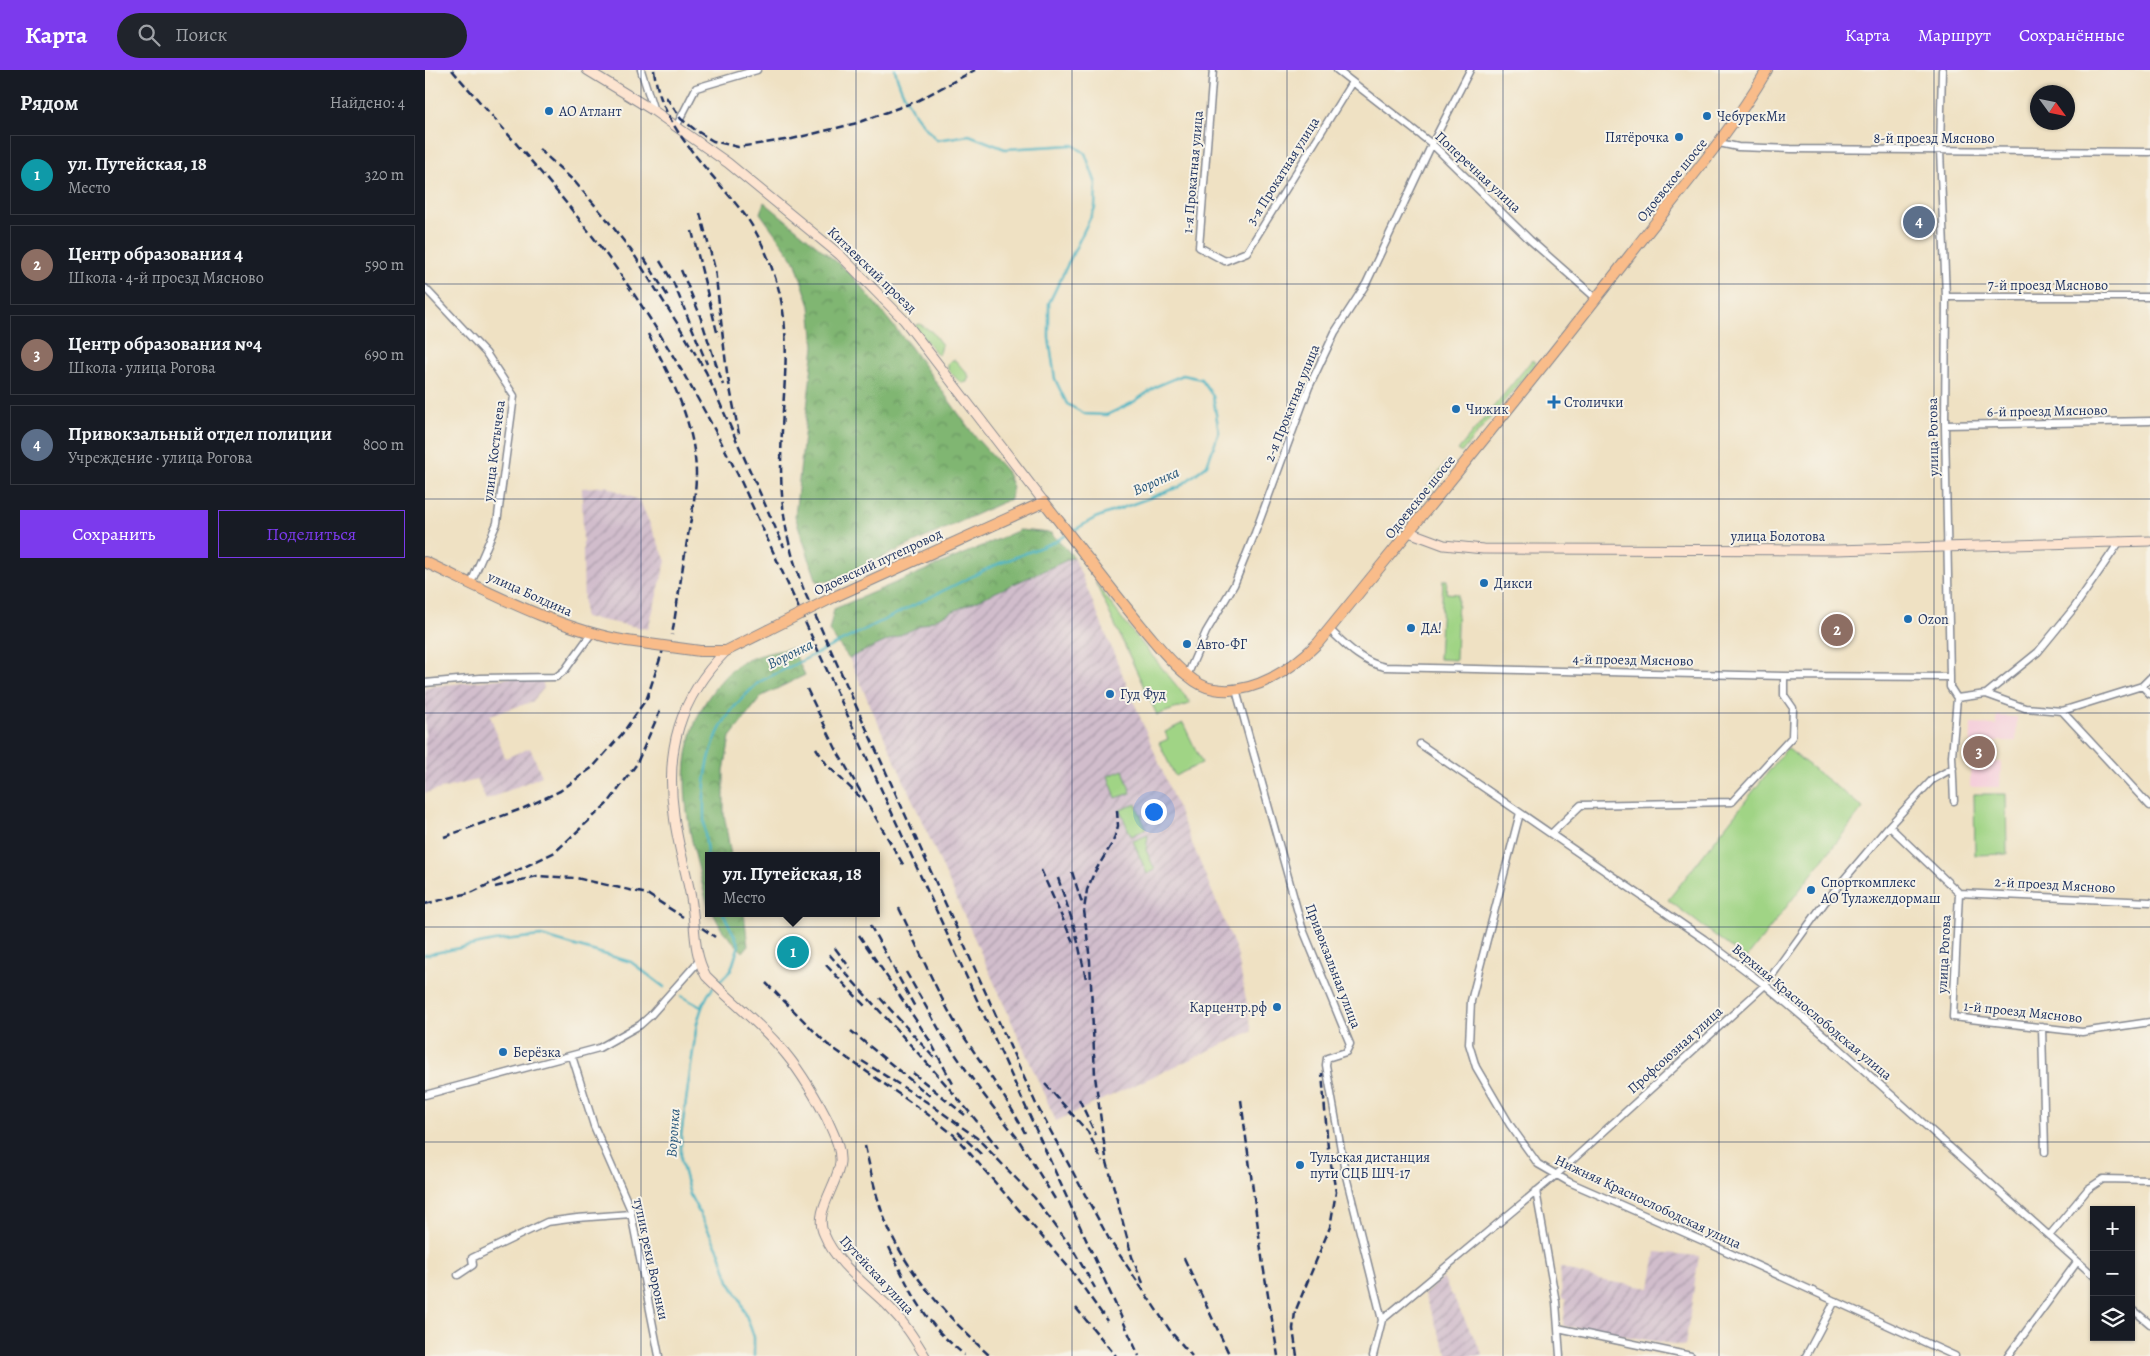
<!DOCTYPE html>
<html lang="ru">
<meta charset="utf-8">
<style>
:root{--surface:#171b24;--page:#20242c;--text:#f1f3f6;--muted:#9ea1a6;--line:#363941;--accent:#7c3aed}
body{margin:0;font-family:Alegreya,serif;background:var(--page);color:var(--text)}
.controls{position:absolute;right:15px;bottom:15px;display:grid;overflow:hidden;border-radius:0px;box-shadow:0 1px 4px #0004}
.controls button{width:45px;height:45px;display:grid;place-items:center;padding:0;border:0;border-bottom:1px solid var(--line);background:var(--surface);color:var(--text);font:25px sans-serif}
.compass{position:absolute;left:1605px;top:15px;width:45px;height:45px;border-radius:50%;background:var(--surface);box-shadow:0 1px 4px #0004;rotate:123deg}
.you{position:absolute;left:728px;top:741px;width:18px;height:18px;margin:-12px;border:4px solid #fff;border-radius:50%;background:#1a73e8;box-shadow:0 0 0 8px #1a73e833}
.badge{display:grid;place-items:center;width:32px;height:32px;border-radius:50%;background:var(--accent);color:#fff;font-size:16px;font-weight:700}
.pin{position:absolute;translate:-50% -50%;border:2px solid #fff;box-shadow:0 1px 5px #0006}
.popup{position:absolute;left:280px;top:782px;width:175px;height:65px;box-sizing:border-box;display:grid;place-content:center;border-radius:0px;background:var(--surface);filter:drop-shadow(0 1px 4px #0005);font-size:16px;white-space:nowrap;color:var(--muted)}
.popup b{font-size:19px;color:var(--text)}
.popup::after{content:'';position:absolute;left:50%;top:100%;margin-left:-10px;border:10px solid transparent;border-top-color:var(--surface)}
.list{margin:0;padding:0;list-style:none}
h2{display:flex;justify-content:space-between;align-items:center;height:65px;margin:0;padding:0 20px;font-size:21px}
h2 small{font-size:16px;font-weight:400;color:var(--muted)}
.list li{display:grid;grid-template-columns:32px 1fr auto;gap:15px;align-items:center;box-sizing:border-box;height:80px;margin:0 10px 10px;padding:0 10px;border:1px solid var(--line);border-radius:0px}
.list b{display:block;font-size:19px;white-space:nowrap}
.list p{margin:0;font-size:16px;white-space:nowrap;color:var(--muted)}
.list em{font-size:16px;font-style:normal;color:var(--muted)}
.actions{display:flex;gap:10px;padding:15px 20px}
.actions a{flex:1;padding:11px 0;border:1px solid var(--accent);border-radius:0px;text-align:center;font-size:18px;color:var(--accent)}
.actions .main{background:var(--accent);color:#fff}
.icon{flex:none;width:28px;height:28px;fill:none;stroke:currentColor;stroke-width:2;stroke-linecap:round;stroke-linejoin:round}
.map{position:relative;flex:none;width:1725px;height:1286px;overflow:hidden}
header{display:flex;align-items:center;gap:30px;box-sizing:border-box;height:70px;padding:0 25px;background:var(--accent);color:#fff}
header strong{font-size:24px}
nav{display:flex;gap:28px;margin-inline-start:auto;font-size:18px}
.search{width:350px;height:45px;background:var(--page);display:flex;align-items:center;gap:12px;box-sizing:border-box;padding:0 18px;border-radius:28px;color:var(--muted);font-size:19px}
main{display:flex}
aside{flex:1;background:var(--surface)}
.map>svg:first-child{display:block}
.built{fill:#f5cfdb}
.industrial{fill:url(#industrial-furrows)}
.grass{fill:#a0d485;stroke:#5e8272}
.forest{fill:url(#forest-crowns);stroke:#4e7268}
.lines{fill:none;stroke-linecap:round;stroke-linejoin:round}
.stream{stroke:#44b1c0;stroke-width:2.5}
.street-casing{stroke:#858890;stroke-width:9}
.secondary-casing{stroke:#858890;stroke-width:11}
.primary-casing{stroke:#858890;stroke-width:12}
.street{stroke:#fff;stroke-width:6}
.secondary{stroke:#fde4d0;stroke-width:9}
.primary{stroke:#f9bc8a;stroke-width:10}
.rail{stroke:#1b2f5e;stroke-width:2.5;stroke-dasharray:8 4;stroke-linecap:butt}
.primary-bridge-casing{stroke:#858890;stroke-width:12;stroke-linecap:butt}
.primary-bridge{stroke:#f9bc8a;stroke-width:10}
.grid{fill:none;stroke:#1b2f5e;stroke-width:1;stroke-opacity:0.55}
.poi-dot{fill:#1f6fb2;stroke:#f7f3e8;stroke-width:2}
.labels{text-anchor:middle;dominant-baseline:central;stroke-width:4;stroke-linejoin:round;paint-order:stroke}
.poi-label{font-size:14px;fill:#1b2f5e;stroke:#f7f3e8;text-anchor:start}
.street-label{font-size:14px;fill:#1b2f5e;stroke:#f7f3e8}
.water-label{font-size:15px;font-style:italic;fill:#27567b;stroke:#f7f3e8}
</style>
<header>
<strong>Карта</strong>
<div class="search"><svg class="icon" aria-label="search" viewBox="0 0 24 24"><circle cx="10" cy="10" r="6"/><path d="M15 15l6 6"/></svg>Поиск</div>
<nav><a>Карта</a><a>Маршрут</a><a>Сохранённые</a></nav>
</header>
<main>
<aside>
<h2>Рядом<small>Найдено: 4</small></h2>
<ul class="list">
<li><span class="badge" style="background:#0f9aa8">1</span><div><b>ул. Путейская, 18</b><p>Место</p></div><em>320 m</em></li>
<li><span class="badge" style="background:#8d6e63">2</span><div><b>Центр образования 4</b><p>Школа · 4-й проезд Мясново</p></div><em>590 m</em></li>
<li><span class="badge" style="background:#8d6e63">3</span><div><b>Центр образования №4</b><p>Школа · улица Рогова</p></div><em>690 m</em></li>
<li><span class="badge" style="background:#5c6f8a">4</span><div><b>Привокзальный отдел полиции</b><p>Учреждение · улица Рогова</p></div><em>800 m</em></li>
</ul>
<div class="actions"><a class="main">Сохранить</a><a>Поделиться</a></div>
</aside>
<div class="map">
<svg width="1725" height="1286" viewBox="0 0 1725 1286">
<defs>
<pattern id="industrial-furrows" width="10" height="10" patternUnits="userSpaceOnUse" patternTransform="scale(1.25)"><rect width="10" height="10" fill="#d1bdcc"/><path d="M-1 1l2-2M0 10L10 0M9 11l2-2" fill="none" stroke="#a99aa9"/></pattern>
<pattern id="forest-crowns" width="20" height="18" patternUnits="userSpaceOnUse" patternTransform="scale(1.25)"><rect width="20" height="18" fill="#80b672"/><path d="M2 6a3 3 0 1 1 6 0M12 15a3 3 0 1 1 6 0" fill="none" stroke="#689461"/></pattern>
</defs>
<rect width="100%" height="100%" fill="#f7f3e8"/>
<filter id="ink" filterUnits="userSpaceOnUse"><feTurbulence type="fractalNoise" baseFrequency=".02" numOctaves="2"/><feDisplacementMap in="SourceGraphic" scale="10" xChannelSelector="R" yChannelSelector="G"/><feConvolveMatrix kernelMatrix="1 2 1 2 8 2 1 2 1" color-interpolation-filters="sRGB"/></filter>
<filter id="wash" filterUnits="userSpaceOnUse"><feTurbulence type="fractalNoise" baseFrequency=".0096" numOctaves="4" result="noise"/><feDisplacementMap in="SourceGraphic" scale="20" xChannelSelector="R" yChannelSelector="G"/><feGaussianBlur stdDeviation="1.12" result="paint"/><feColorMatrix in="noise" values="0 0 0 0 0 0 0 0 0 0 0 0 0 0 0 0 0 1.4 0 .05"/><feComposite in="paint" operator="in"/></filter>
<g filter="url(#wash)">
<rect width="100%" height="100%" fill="#efe1c3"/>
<!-- built -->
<path class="built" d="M1572 646 1592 647 1591 671H1563L1562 692H1576L1575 717H1545L1546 654 1572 655Z"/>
<!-- industrial -->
<path class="industrial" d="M181 416 215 431 241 491 223 559 159 547 157 418Z
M649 487 812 882 827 961 631 1051 424 588Z
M102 606 117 609 119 618 107 632 65 645 80 688 105 678 117 706 61 730 52 710 0 723V617Z
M1231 1182 1274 1186 1260 1276 1138 1256 1141 1230 1137 1228 1135 1197 1174 1210 1225 1218Z
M1018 1208 1055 1279 1058 1286H1023L999 1225Z"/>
<!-- grass -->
<path class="grass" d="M495 254 507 262 517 275 515 283 513 285 490 258 491 255Z
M526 290H530L544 306 542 312 536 313 523 300V294Z
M1107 290 1111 293 1036 383 1033 380Z
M1023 390 1027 393 972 465 968 462Z
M1018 510H1022L1021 523 1033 524 1031 590 1014 589Z
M670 512 701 554 765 632 764 634 732 645Z
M758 653 777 693 750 706 734 673 743 669 740 662Z
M1362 678 1438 738 1321 889 1243 830Z
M698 700 706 723 691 728 683 706Z
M1549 724H1581L1582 784 1550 785Z
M711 734 721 759 706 766 695 740Z
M723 765 721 780 730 800 722 804 708 771Z"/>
<!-- forest -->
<path class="forest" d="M339 132 425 203 485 276 551 368 581 401 588 417 585 429 405 511 392 512 370 446 389 276 385 236 370 191 335 143Z
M595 460 626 463 649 487 424 588 404 561 409 539Z
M367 578 380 605 337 626 305 667 299 701V744L306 786H284V837C279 824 276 809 273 796 257 735 249 669 291 617 297 609 305 601 313 595 329 585 348 582 367 578Z
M288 843H319L323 876 318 882 297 860Z"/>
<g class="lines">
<!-- stream -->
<path class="stream" d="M470 0C477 28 492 50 512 70L544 65 580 79 648 75 660 83 671 114 670 138 624 233V268L630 309 642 334 660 344 682 345 707 333 732 316 758 305 776 309 788 326 794 362 782 395 754 417 670 448 646 462
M284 797C276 746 273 683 307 640 315 630 325 621 334 612L568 496 629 472 641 465
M0 885 69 871 116 866 206 892 239 917
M292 914 306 900 314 875 298 843
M288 918C279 928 276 940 272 953L256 1066V1091L265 1125 295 1183 304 1211 315 1229 329 1267V1286
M256 926 276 937"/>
</g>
</g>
<g filter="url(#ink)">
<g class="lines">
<!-- street casing -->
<g class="street-casing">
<path id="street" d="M216 0 229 41
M788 0 774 177 800 191 822 182 927 12
M912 0 1007 74 1105 170 1172 229
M1517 0 1515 80 1521 227 1520 355 1525 607V617L1532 628 1527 686 1529 731
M251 57 271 18 332 0
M1294 73 1313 77 1366 79 1725 82
M0 218 61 283 89 326 72 453 46 513
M1521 227H1725
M1520 355 1725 351
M904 559C921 575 936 592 960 597L1359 606 1525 607
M762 606 781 562 809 515 830 463 884 317 910 262 941 214 1007 74 1045 0
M0 613 55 608 131 607 140 600 166 564
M1717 616 1725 624
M811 620 877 857 925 974 921 982 902 988 901 995 920 1102 957 1250 948 1286
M1561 624 1613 582 1649 538 1695 471
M1532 628 1561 624 1600 638 1637 641 1717 616 1725 608
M1637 641 1725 736
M995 674 1279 869 1340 915 1413 977 1669 1206
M1095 743 1046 931 1044 974 1051 997 1085 1055 1113 1094 1144 1112 1285 1174 1530 1286
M1464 756 1534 823
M1126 764 1156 735 1307 732 1367 667 1368 638 1359 625V606
M1534 823 1528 947 1657 962 1725 952
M1534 823 1725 832
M1617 957 1620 1082
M147 986 169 1056 205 1138 234 1286
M0 1025 174 978 215 955 225 946 273 892
M1111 1121 1131 1232 1135 1286
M1624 1166 1663 1119 1678 1109 1725 1110
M33 1205 48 1195 47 1188 122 1152 152 1148 206 1144
M1706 1238 1725 1254
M957 1250 1131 1105 1340 915 1400 832 1464 756 1507 710 1528 698
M1133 1258 1266 1286
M1381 1286 1410 1231
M1583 1286 1652 1192"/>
</g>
<!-- secondary casing -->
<g class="secondary-casing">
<path id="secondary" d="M162 0 229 41 303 93 415 185 479 250 619 432
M984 462 1019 475 1058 479 1411 480 1725 471
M301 581C254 629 240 680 249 745 252 773 261 800 266 828 271 855 267 880 281 906 305 930 332 951 354 976 374 998 389 1024 402 1049 408 1063 416 1077 415 1092 413 1115 388 1142 399 1164 411 1194 442 1215 464 1237 479 1252 489 1268 500 1286"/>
</g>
<!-- primary casing -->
<g class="primary-casing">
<path id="primary" d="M0 492C64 522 132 559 202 571
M409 527 619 432C652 474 684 517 718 558 732 574 745 592 762 605 769 611 780 618 789 619 828 626 867 599 893 573 998 444 1104 316 1205 185 1252 124 1303 67 1342 0
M275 581H301L343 560"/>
</g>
<!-- street -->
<use href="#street" class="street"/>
<!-- secondary -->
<use href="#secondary" class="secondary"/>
<!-- primary -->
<use href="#primary" class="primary"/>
<!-- rail -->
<path class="rail" d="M27 0C84 66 143 130 193 201 240 268 279 337 315 409L714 1286
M229 0C236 60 288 102 322 148 336 168 346 193 353 217 366 265 359 311 357 360 354 421 357 465 380 523L611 1034 684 1169 746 1262 767 1286
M241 27 256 49 272 61 288 71 313 77 367 69 432 53 492 31 550 0
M114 79 150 112 180 147 208 183 254 256 281 302 359 477
M275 143 290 199 302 303 314 364
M267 161 293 266
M219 188 244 228
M235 191 249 214 282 294
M256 200 273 240 298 315
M223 264C246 307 270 353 271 403 271 426 266 449 262 471 257 502 252 534 247 565
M382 619 413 683 479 796
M391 678 402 695 435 727
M692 740 693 756 688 772 669 803 662 820 659 840 665 891 670 1006 681 1088 707 1187 718 1213
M19 767 99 738 135 721 168 697 197 664 222 628 238 580
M616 800 648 872
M647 802 658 836
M633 808 650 859 661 909
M70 817 112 806 151 808 222 824 258 847
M0 834 48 822 130 782 184 732 211 695 235 641
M474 838C493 878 510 918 532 956 555 992 581 1026 600 1063
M445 855 491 939
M277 858 290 867
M434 865 505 971 528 1014
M410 878 425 898
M404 884C460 949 521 1010 573 1078
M401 895 440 936
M481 902 519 968 555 1020 593 1069 630 1129
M341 913 402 974 501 1043 529 1065 646 1200 682 1251
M455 928 510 989
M426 961 505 1026
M437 991 508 1036 552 1068 609 1127 647 1178 670 1218
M488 1003 540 1045
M620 1014 663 1062 677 1091
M654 1029 671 1065
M816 1030 838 1195 853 1286
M533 1062 557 1085
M440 1076C446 1103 452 1132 463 1157 484 1206 527 1251 565 1286
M464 1177C478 1206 490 1233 511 1258 519 1268 530 1276 539 1285
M759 1188 805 1286
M651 1238 691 1286
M872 1286 868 1259 870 1242 905 1157 911 1122 903 1078 897 1003"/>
<!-- primary-bridge casing -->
<g class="primary-bridge-casing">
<path id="primary-bridge" d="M343 560 409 527
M202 571 275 581"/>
</g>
<!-- primary-bridge -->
<use href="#primary-bridge" class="primary-bridge"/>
</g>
</g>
<!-- grid -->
<path class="grid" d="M216 0V1286M431 0V1286M647 0V1286M862 0V1286M1078 0V1286M1294 0V1286M1509 0V1286M0 214H1725M0 429H1725M0 643H1725M0 857H1725M0 1072H1725"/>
<!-- markers -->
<g class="poi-dot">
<circle cx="124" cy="41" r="5"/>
<circle cx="1282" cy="46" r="5"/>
<circle cx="1254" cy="67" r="5"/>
<path d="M1126.5 324.5h5v5h5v5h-5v5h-5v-5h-5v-5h5z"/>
<circle cx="1031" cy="339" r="5"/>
<circle cx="1059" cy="513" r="5"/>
<circle cx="1483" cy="549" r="5"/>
<circle cx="986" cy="558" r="5"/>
<circle cx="762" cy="574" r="5"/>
<circle cx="685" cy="624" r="5"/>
<circle cx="1386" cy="820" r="5"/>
<circle cx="852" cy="937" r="5"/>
<circle cx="78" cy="982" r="5"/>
<circle cx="875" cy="1095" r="5"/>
</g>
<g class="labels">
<!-- poi labels -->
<g class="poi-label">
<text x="134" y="41">АО Атлант</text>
<text x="1292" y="46">ЧебурекМи</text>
<text x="1244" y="67" text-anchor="end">Пятёрочка</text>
<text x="1139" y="332">Столички</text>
<text x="1041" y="339">Чижик</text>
<text x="1069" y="513">Дикси</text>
<text x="1493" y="549">Ozon</text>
<text x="996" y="558">ДА!</text>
<text x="772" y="574">Авто-ФГ</text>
<text x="695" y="624">Гуд Фуд</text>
<text x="1396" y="812">Спорткомплекс<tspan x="1396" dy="16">АО Тулажелдормаш</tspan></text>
<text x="842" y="937" text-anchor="end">Карцентр.рф</text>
<text x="88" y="982">Берёзка</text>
<text x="885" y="1087">Тульская дистанция<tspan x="885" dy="16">пути СЦБ ШЧ-17</tspan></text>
</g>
<!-- street labels -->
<g class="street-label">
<text x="1509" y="68">8-й проезд Мясново</text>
<text transform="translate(858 101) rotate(-58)">3-я Прокатная улица</text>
<text transform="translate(768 102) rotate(-85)">1-я Прокатная улица</text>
<text transform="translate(1053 102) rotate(43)">Поперечная улица</text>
<text transform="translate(1247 110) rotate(-51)">Одоевское шоссе</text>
<text transform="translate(447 200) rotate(44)">Китаевский проезд</text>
<text x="1623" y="215">7-й проезд Мясново</text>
<text transform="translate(867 333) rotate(-68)">2-я Прокатная улица</text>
<text transform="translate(1622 341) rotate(-1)">6-й проезд Мясново</text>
<text transform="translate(1508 367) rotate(-91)">улица Рогова</text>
<text transform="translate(69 381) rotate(-83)">улица Костычева</text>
<text transform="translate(995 427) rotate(-51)">Одоевское шоссе</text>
<text x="1353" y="466">улица Болотова</text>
<text transform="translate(453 492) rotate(-25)">Одоевский путепровод</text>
<text transform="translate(105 524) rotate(24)">улица Болдина</text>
<text transform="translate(1208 590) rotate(1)">4-й проезд Мясново</text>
<text transform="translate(1630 815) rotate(3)">2-й проезд Мясново</text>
<text transform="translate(1519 884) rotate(-87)">улица Рогова</text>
<text transform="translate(908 896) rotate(69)">Привокзальная улица</text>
<text transform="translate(1387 942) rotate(40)">Верхняя Краснослободская улица</text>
<text transform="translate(1598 942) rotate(6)">1-й проезд Мясново</text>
<text transform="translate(1250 980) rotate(-42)">Профсоюзная улица</text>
<text transform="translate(1223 1132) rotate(25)">Нижняя Краснослободская улица</text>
<text transform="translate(226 1189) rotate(78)">тупик реки Воронки</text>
<text transform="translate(452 1205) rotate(47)">Путейская улица</text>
</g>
<!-- water labels -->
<g class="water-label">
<text transform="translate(731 411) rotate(-24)">Воронка</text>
<text transform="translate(365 584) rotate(-26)">Воронка</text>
<text transform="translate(248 1063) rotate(-86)">Воронка</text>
</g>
</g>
</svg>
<div class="controls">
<button>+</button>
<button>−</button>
<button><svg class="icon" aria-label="layers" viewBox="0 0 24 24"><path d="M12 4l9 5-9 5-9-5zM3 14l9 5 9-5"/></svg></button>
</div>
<svg class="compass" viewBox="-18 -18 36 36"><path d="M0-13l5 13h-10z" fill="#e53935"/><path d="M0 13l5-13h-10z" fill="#9ea1a6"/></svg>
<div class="you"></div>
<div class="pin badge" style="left:368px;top:882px;background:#0f9aa8">1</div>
<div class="popup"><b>ул. Путейская, 18</b>Место</div>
<div class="pin badge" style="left:1412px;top:560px;background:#8d6e63">2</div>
<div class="pin badge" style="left:1554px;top:682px;background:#8d6e63">3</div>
<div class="pin badge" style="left:1494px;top:152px;background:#5c6f8a">4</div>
</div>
</main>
